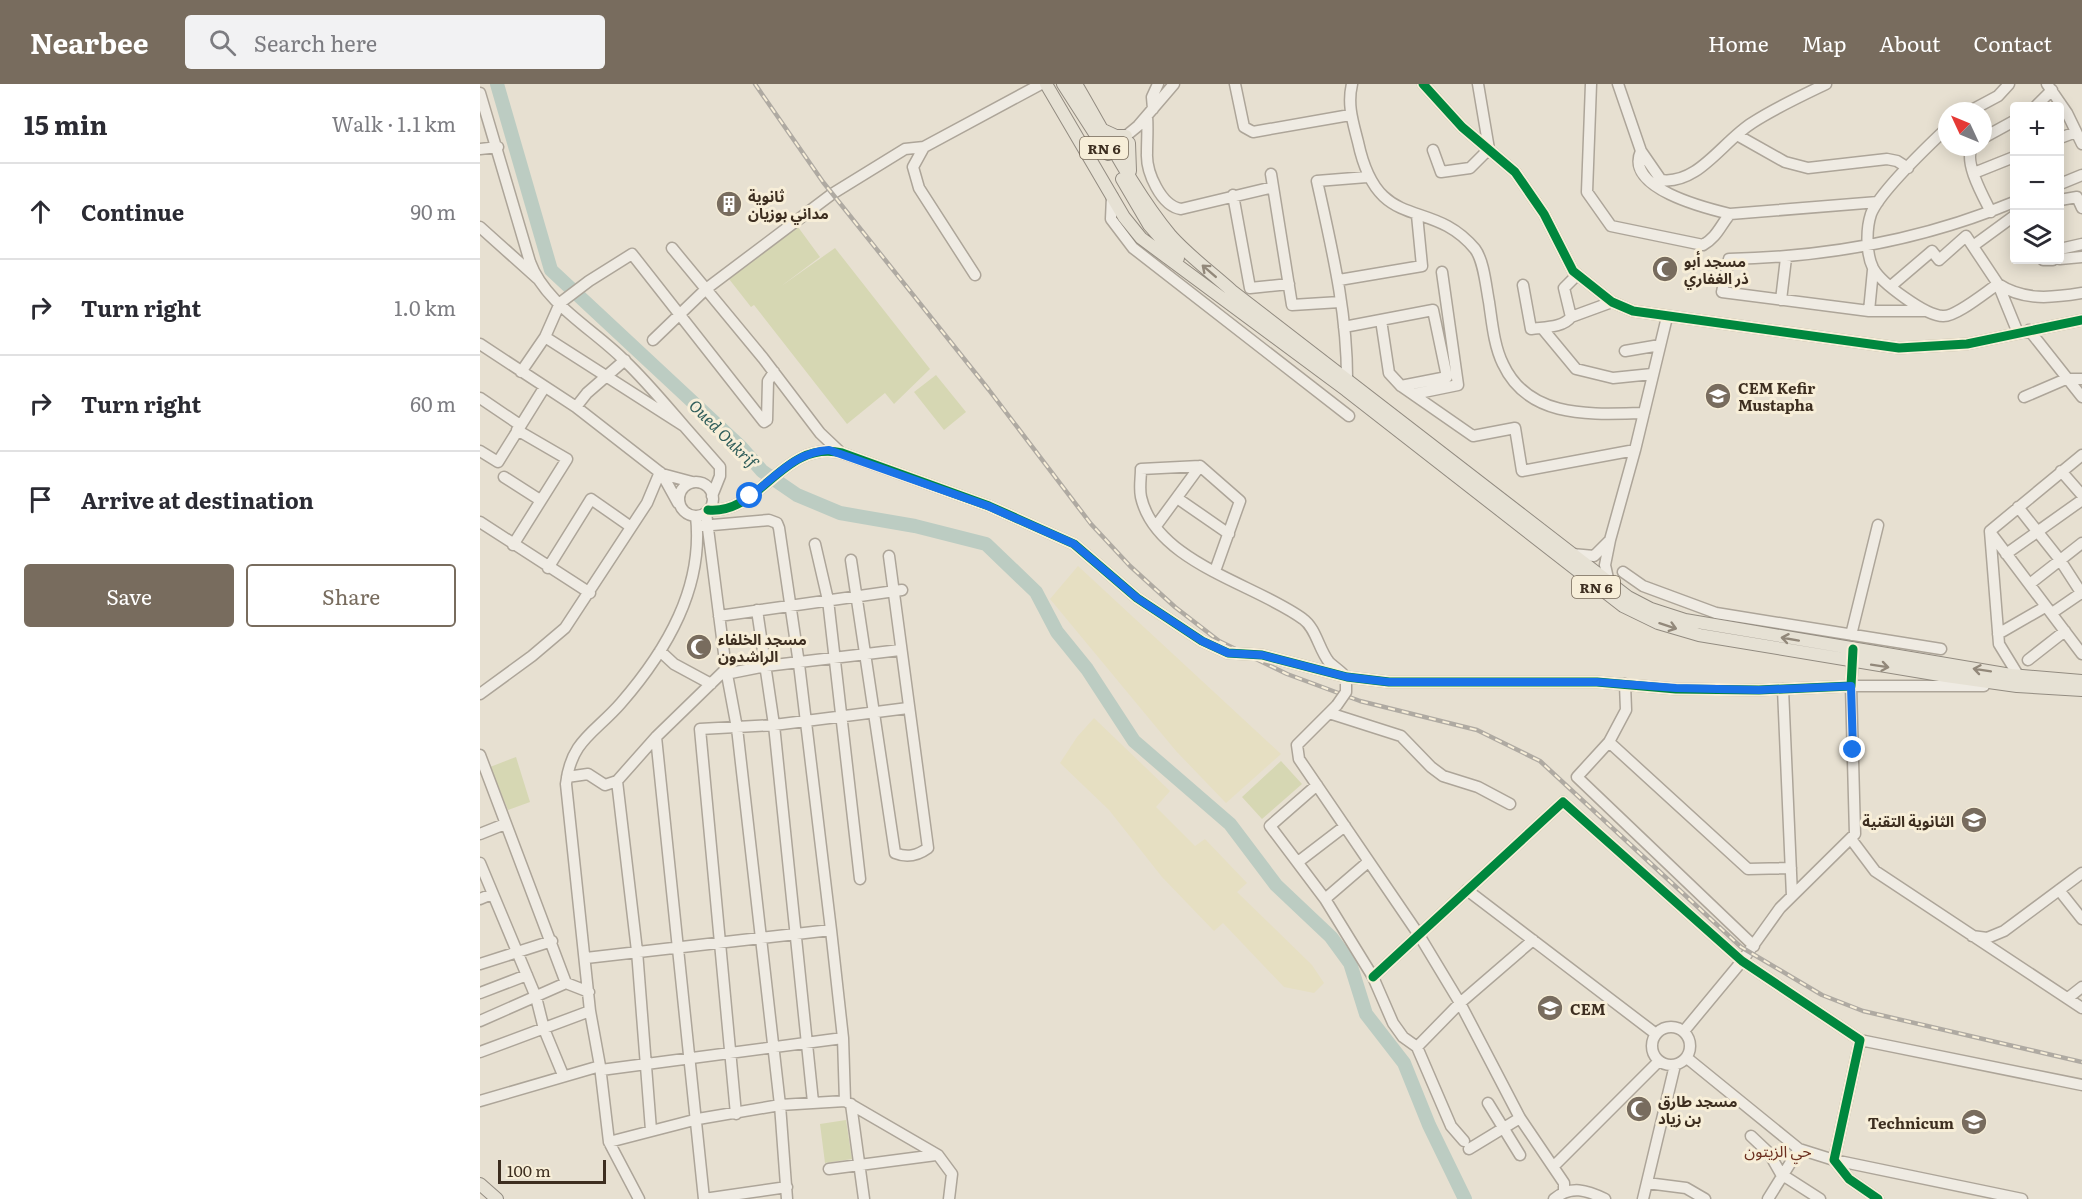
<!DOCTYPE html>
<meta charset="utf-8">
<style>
:root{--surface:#fff;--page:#f2f2f3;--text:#2b2b33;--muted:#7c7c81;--line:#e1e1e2;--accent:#786c5e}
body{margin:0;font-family:Literata,"Noto Sans Arabic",serif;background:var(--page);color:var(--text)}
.controls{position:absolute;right:18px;top:18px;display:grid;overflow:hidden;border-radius:6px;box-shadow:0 3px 15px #0003}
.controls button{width:54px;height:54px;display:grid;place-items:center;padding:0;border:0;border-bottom:2px solid var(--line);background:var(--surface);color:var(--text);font:30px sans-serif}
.compass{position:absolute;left:1458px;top:18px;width:54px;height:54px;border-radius:50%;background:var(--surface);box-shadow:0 3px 15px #0003;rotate:314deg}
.scale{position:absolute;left:18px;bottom:15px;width:108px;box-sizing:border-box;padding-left:6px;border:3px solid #3d2e20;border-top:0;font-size:16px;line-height:21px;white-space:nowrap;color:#3d2e20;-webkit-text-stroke:4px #f7eed8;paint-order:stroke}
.stop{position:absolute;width:18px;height:18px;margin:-14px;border:4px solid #1a73e8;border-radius:50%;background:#fff}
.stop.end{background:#1a73e8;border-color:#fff;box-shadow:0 2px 6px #0008}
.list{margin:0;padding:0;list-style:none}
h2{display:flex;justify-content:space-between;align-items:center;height:78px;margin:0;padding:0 24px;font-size:26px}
h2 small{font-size:20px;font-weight:400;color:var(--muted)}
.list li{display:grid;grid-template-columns:39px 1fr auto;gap:18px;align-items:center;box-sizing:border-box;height:96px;padding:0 24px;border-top:2px solid var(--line)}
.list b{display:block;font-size:22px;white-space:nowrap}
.list em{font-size:20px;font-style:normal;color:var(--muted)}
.actions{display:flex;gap:12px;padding:18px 24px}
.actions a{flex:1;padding:14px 0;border:2px solid var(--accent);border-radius:6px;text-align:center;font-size:21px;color:var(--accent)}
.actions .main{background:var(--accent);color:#fff}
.icon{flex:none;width:33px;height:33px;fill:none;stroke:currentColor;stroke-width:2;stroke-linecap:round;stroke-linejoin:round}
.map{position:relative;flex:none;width:1602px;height:1115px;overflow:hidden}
header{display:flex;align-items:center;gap:36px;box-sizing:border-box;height:84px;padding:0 30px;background:var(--accent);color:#fff}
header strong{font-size:28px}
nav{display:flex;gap:33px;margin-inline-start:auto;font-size:21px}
.search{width:420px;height:54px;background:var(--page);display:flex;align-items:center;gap:15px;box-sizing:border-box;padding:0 21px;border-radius:6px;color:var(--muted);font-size:22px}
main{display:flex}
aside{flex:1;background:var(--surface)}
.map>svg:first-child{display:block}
.farmland{fill:#e6dfc2}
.green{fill:#d6d7b3}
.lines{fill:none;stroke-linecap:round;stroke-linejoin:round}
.river{stroke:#bcccc2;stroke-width:14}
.minor-casing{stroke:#ada599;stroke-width:13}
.major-casing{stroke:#928b80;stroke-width:14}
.minor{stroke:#efebe3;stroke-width:10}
.major{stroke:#e6e1d4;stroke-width:12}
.rail-casing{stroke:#afaaa2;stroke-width:4.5}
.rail{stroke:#f7eed8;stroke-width:2;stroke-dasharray:7;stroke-linecap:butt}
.minor-bridge-casing{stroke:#ada599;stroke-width:13;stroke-linecap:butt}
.minor-bridge{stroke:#efebe3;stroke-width:10}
.cycleway-casing{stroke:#f7eed8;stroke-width:13}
.cycleway{stroke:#00873e;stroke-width:9}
.oneway{stroke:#92887a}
.route{stroke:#1a73e8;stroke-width:8}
.labels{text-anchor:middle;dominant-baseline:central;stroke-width:6;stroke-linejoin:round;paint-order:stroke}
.shield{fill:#f7eed8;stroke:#756857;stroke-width:1.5}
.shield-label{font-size:14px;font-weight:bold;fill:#3d2e20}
.poi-label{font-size:15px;font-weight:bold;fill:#3d2e20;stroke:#f7eed8;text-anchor:start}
.water-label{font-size:16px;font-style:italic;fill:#2f5d5a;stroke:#f7eed8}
.neighbourhood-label{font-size:16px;fill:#6b2e1e;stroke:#f7eed8}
</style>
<header>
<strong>Nearbee</strong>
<div class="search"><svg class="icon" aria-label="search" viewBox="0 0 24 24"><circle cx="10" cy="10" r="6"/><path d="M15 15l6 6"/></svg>Search here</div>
<nav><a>Home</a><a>Map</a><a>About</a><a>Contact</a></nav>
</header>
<main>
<aside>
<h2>15 min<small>Walk · 1.1 km</small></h2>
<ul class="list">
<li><svg class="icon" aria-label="ahead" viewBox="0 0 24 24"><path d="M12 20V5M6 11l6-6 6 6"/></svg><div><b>Continue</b></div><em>90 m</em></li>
<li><svg class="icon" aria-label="right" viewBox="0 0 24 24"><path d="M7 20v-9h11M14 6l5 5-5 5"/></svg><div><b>Turn right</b></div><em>1.0 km</em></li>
<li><svg class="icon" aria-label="right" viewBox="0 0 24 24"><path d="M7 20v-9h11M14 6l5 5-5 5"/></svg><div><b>Turn right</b></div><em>60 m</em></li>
<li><svg class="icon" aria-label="arrive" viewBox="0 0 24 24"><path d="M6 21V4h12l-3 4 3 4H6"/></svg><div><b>Arrive at destination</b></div></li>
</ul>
<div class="actions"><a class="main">Save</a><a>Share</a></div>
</aside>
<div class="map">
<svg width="1602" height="1115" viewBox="0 0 1602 1115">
<rect width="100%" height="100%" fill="#e7e0d1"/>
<!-- farmland -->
<path class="farmland" d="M598 482 801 670 746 719 696 667 570 515Z
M614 634 690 707 676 723 715 762 725 755 767 799 757 808 832 881 844 899 834 909 804 903 743 839 734 847 682 793 629 726 580 679 597 653Z"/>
<!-- green -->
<path class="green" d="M318 143 340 173 300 203 355 164 450 285 414 320 405 309 367 340 274 221 271 223 249 195Z
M456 291 486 328 464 346 434 308Z
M36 673 50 718 28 726 10 683Z
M801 677 822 700 782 735 762 713Z
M366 1036 372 1075 345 1079 340 1040Z"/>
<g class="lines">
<!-- river -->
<path class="river" d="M17 0 71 186 261 363 282 387 317 411 360 429 435 442 506 460 556 508 577 548 607 585 654 657 750 740 796 801 851 853 870 879 886 930 924 979 949 1041 985 1115"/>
<!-- minor casing -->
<g class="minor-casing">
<path id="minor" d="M755 0 764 43 773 48 870 31
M872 0C867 21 873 38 878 58 898 152 950 111 995 165 1004 177 1006 203 1009 218 1012 238 1014 262 1023 280 1049 336 1113 330 1164 329
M943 0 982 43 1035 88 1064 130 1093 187 1132 218 1153 227 1419 264 1487 260 1602 236
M1111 0 1107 108 1131 142 1223 161C1237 153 1240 142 1250 130
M1138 0 1161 67 1181 96C1218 101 1242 58 1272 39 1295 24 1321 12 1346 0
M1567 0 1587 29 1602 60
M0 9 50 178C65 220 115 246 145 277 166 297 185 320 204 342
M1556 22 1572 6
M673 25 672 13 678 0
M1490 27 1518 12 1529 0
M667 32C668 45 667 56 667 69 666 88 681 122 701 125L793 103
M1467 44C1449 61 1399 109 1391 130 1386 145 1386 170 1393 184 1401 199 1446 232 1463 232 1476 233 1507 207 1518 200 1544 217 1572 214 1602 209
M1257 51 1305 78 1328 84 1407 75 1417 77 1428 84
M1503 54 1534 37
M1580 54 1596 48
M641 56 658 42 694 0
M1493 63C1482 76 1504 114 1511 128
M0 65 18 63
M953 66 961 88 990 84 1009 65 998 0
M1161 67C1144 104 1225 124 1250 130L1398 118
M1494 89 1534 73
M791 90 812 221 860 218
M1580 100 1602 91
M753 111 770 204 809 200
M632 112 631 135 653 164 869 332
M1580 116 1597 113 1602 124
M0 143 58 195
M1493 162 1534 132
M192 164 283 274 340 349 359 367
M1580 165 1602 160
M1580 175 1602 173
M1563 176H1573
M495 191 439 104 433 83 444 63 561 0
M859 196 942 182 937 131
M1043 201 1051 245C1063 243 1083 244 1091 233L1084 204 1097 191
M1411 202 1452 167 1459 176 1486 152 1518 200 1538 249
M1301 216 1306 174
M1389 227 1393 186
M1444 227H1389L1242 208 1249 175C1347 173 1443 156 1534 118
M1091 233 1132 218
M901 236 909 289 921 302 993 352 1035 344 1042 387 1155 366
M864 243 953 226 967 293 921 302
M1062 244 1096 285 1133 294 1172 290
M1549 246 1602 313
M65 253 204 342 240 383V392L232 412
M173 256 226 205 352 110 425 65 444 63
M0 260 96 323 182 390 212 398
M1145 267 1180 261
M41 288 65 253 80 219 109 197 152 170 284 338 287 336 288 297 294 288
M867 301C868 231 852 165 837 97L887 93
M934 310 978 301 962 188
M1544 313 1586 295H1602
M0 314 40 341
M96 323 107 309 145 276
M0 367 18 378 64 304
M1581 387 1602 411
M182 390 198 419
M24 393 60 416
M199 415a17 17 0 1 1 34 0a17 17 0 1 1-34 0Z
M697 414 749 450
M1538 423 1580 476 1602 510
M228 426C281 431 302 355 362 369L509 422 594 460 657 514 722 557 748 569 782 571 867 593 909 598H1117L1196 605 1279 606 1371 602 1373 568
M226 429 246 585 257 644 300 1021 307 1115
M0 438 110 509
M221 442 289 436 297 439 299 444 319 580 351 846 363 954 365 1017
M676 442 720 382
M1510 447 1519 560 1538 591V596
M1510 447 1602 371
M1510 448 1602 570
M1130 456 1155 366 1187 233
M335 460 348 516 380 795
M33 461 87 375 37 346
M1092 470 1114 472 1130 456 1125 481 1129 499
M1526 470 1602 416
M371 476 415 769C427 774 437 772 448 764L409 472
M68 484 111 415 151 443
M735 487 760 417 720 382 661 385C661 394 659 404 661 413 676 479 776 500 823 535 836 544 839 566 849 578 853 582 859 586 863 590
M1143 488 1163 502 1236 529 1461 565
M1551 499 1602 459
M277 526 294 641 333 1018
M1572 529 1601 509
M239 532 422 506
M1518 550 1565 523
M1371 551 1398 441
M180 567 194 580 231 600
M1548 576 1585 547
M246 590 286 582 420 566
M1145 600 1146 626 1129 658 1097 693 1274 862
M1303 605 1312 812
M0 610 52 572 85 544 167 419 180 388
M857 621 817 661 819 675 939 851 980 919 1040 1034 1084 1099V1107
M849 629 921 652 951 683 963 692 998 703 1030 720
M176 653 224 1115
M1129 658 1268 785 1311 784
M0 671 86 899
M87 693 108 690 125 701 137 697 176 653 246 585
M137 697 157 867 171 1046
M837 701 790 742 845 815 893 893 913 939 923 953 937 963 971 1042 984 1057
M0 750 25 740
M1371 755 1395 787 1602 924
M818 778 865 742
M0 779 56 913 64 945 83 991
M987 806 1176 950
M1579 806 1602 835
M0 815 12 810
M845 815 888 778
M1492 852 1507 854 1524 847 1602 789
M106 874 351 846
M0 880 72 857
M893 893 1083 718 1262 877 1380 956 1354 1076 1369 1095 1398 1115
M0 909 47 891
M1588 914 1602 903
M0 937 86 899 109 908
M1172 962a19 19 0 1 1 38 0a19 19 0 1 1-38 0Z
M1204 947 1262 877 1300 824 1375 750 1371 602H1504
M1380 956 1602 1001
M937 963 980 919 1053 856
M0 968 110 927
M1207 974 1319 1065 1354 1076 1542 1115
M121 986 363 954
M0 1017 120 982
M1008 1019 1040 1071
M371 1020 384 1115
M256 1030 220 645 294 641 428 624
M1271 1052 1289 1069 1301 1090 1340 1115
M129 1058 218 1035 300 1021 365 1017 458 1071 472 1090 469 1115
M989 1065 1040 1034
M1074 1082 1179 977
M349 1085 456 1071
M1167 1099 1206 1104 1225 1115
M159 1115 129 1058 120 982 110 927 86 700C91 656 115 649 141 619 187 566 224 503 216 432
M224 1115 307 1103
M1074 1115C1091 1101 1107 1106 1125 1115
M1163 1115 1195 981
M1288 1115 1319 1065"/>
</g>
<!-- major casing -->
<g class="major-casing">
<path id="major" d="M566 0 644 133 661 154 866 306 1143 522 1178 539 1219 551 1466 592 1537 602 1602 606
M583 0 628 70
M596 0C626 51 653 106 691 152 709 172 732 189 752 207L1148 513 1171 525 1205 536 1531 591 1602 597
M623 46 636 52H646
M649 59 650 87
M642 95 669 141 698 174
M0 1100 17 1115"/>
</g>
<!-- minor -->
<use href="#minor" class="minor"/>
<!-- major -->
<use href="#major" class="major"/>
<!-- rail casing -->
<g class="rail-casing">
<path id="rail" d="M275 0 343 98 509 306 611 440 650 482 695 523 739 557 807 590 880 617 997 646 1060 677 1261 863 1342 911 1383 927 1602 978"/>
</g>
<!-- rail -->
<use href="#rail" class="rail"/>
<!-- minor-bridge casing -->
<g class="minor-bridge-casing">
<path id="minor-bridge" d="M857 621 866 608V600"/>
</g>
<!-- minor-bridge -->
<use href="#minor-bridge" class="minor-bridge"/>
<!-- cycleway casing -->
<g class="cycleway-casing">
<path id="cycleway" d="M943 0 982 43 1035 88 1064 130 1093 187 1132 218 1153 227 1419 264 1487 260 1602 236
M228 426C281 431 302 355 362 369L509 422 594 460 657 514 722 557 748 569 782 571 867 593 909 598H1117L1196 605 1279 606 1371 602 1373 565
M893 893 1083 718 1262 877 1380 956 1354 1076 1369 1095 1398 1115"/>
</g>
<!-- cycleway -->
<use href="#cycleway" class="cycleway"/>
</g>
<!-- one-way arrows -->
<defs><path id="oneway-shaft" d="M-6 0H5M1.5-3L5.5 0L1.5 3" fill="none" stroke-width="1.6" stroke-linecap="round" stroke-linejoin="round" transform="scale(1.5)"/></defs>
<g class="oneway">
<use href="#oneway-shaft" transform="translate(729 187) rotate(-139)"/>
<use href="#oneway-shaft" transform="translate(1188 542) rotate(18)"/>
<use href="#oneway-shaft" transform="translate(1310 555) rotate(-170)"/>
<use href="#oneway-shaft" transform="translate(1400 582) rotate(9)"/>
<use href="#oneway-shaft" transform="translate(1502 586) rotate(-171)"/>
</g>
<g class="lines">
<!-- route -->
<path class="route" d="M270 412C296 393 315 368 349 366L508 422 594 460 657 514 722 557 748 569 782 571 867 593 909 598H1117L1196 604 1279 606 1371 602 1373 666"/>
</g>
<!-- icons -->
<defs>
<g id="building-disc" transform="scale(1.35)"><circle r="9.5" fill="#786c5e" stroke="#f7eed8"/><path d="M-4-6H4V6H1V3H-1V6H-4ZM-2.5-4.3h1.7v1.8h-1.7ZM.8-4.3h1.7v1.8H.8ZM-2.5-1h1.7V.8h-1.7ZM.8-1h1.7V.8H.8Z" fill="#fff"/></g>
<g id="mosque-disc" transform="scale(1.35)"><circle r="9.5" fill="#786c5e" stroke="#f7eed8"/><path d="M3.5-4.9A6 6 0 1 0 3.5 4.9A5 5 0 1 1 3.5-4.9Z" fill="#fff"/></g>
<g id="school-disc" transform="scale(1.35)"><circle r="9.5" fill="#786c5e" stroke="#f7eed8"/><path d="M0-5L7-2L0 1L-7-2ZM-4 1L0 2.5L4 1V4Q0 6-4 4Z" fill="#fff"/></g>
</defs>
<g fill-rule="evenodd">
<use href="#building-disc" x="249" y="120"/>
<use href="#mosque-disc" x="1185" y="185"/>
<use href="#school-disc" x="1238" y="312"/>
<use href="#mosque-disc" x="219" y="563"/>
<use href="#school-disc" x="1494" y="736"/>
<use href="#school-disc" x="1070" y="924"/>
<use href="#mosque-disc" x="1159" y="1025"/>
<use href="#school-disc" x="1494" y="1038"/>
</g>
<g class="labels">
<!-- shield labels -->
<g class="shield">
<rect x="600" y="53" width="48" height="22" rx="4.5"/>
<rect x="1092" y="492" width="48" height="22" rx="4.5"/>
</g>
<g class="shield-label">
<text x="624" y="64">RN 6</text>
<text x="1116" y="503">RN 6</text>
</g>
<!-- poi labels -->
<g class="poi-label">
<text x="268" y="111">ثانوية<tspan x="268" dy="17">مداني بوزيان</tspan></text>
<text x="1204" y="176">مسجد أبو<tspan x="1204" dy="17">ذر الغفاري</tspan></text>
<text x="1258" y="303">CEM Kefir<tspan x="1258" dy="17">Mustapha</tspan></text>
<text x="238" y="554">مسجد الخلفاء<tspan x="238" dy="17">الراشدون</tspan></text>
<text x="1474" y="736" text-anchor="end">الثانوية التقنية</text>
<text x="1090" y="924">CEM</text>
<text x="1178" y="1016">مسجد طارق<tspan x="1178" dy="17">بن زياد</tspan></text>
<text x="1474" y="1038" text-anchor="end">Technicum</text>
</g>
<!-- water labels -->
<g class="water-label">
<text transform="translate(244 349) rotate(45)">Oued Oukrif</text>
</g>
<!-- neighbourhood labels -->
<g class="neighbourhood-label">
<text x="1298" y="1066">حي الزيتون</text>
</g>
</g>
</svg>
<div class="controls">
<button>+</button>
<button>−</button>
<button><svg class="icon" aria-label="layers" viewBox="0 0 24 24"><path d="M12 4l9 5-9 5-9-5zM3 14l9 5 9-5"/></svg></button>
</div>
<svg class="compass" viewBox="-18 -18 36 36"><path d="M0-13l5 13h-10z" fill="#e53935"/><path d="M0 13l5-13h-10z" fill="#7c7c81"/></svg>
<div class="scale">100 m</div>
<div class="stop" style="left:270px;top:412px"></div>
<div class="stop end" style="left:1373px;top:666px"></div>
</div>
</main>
